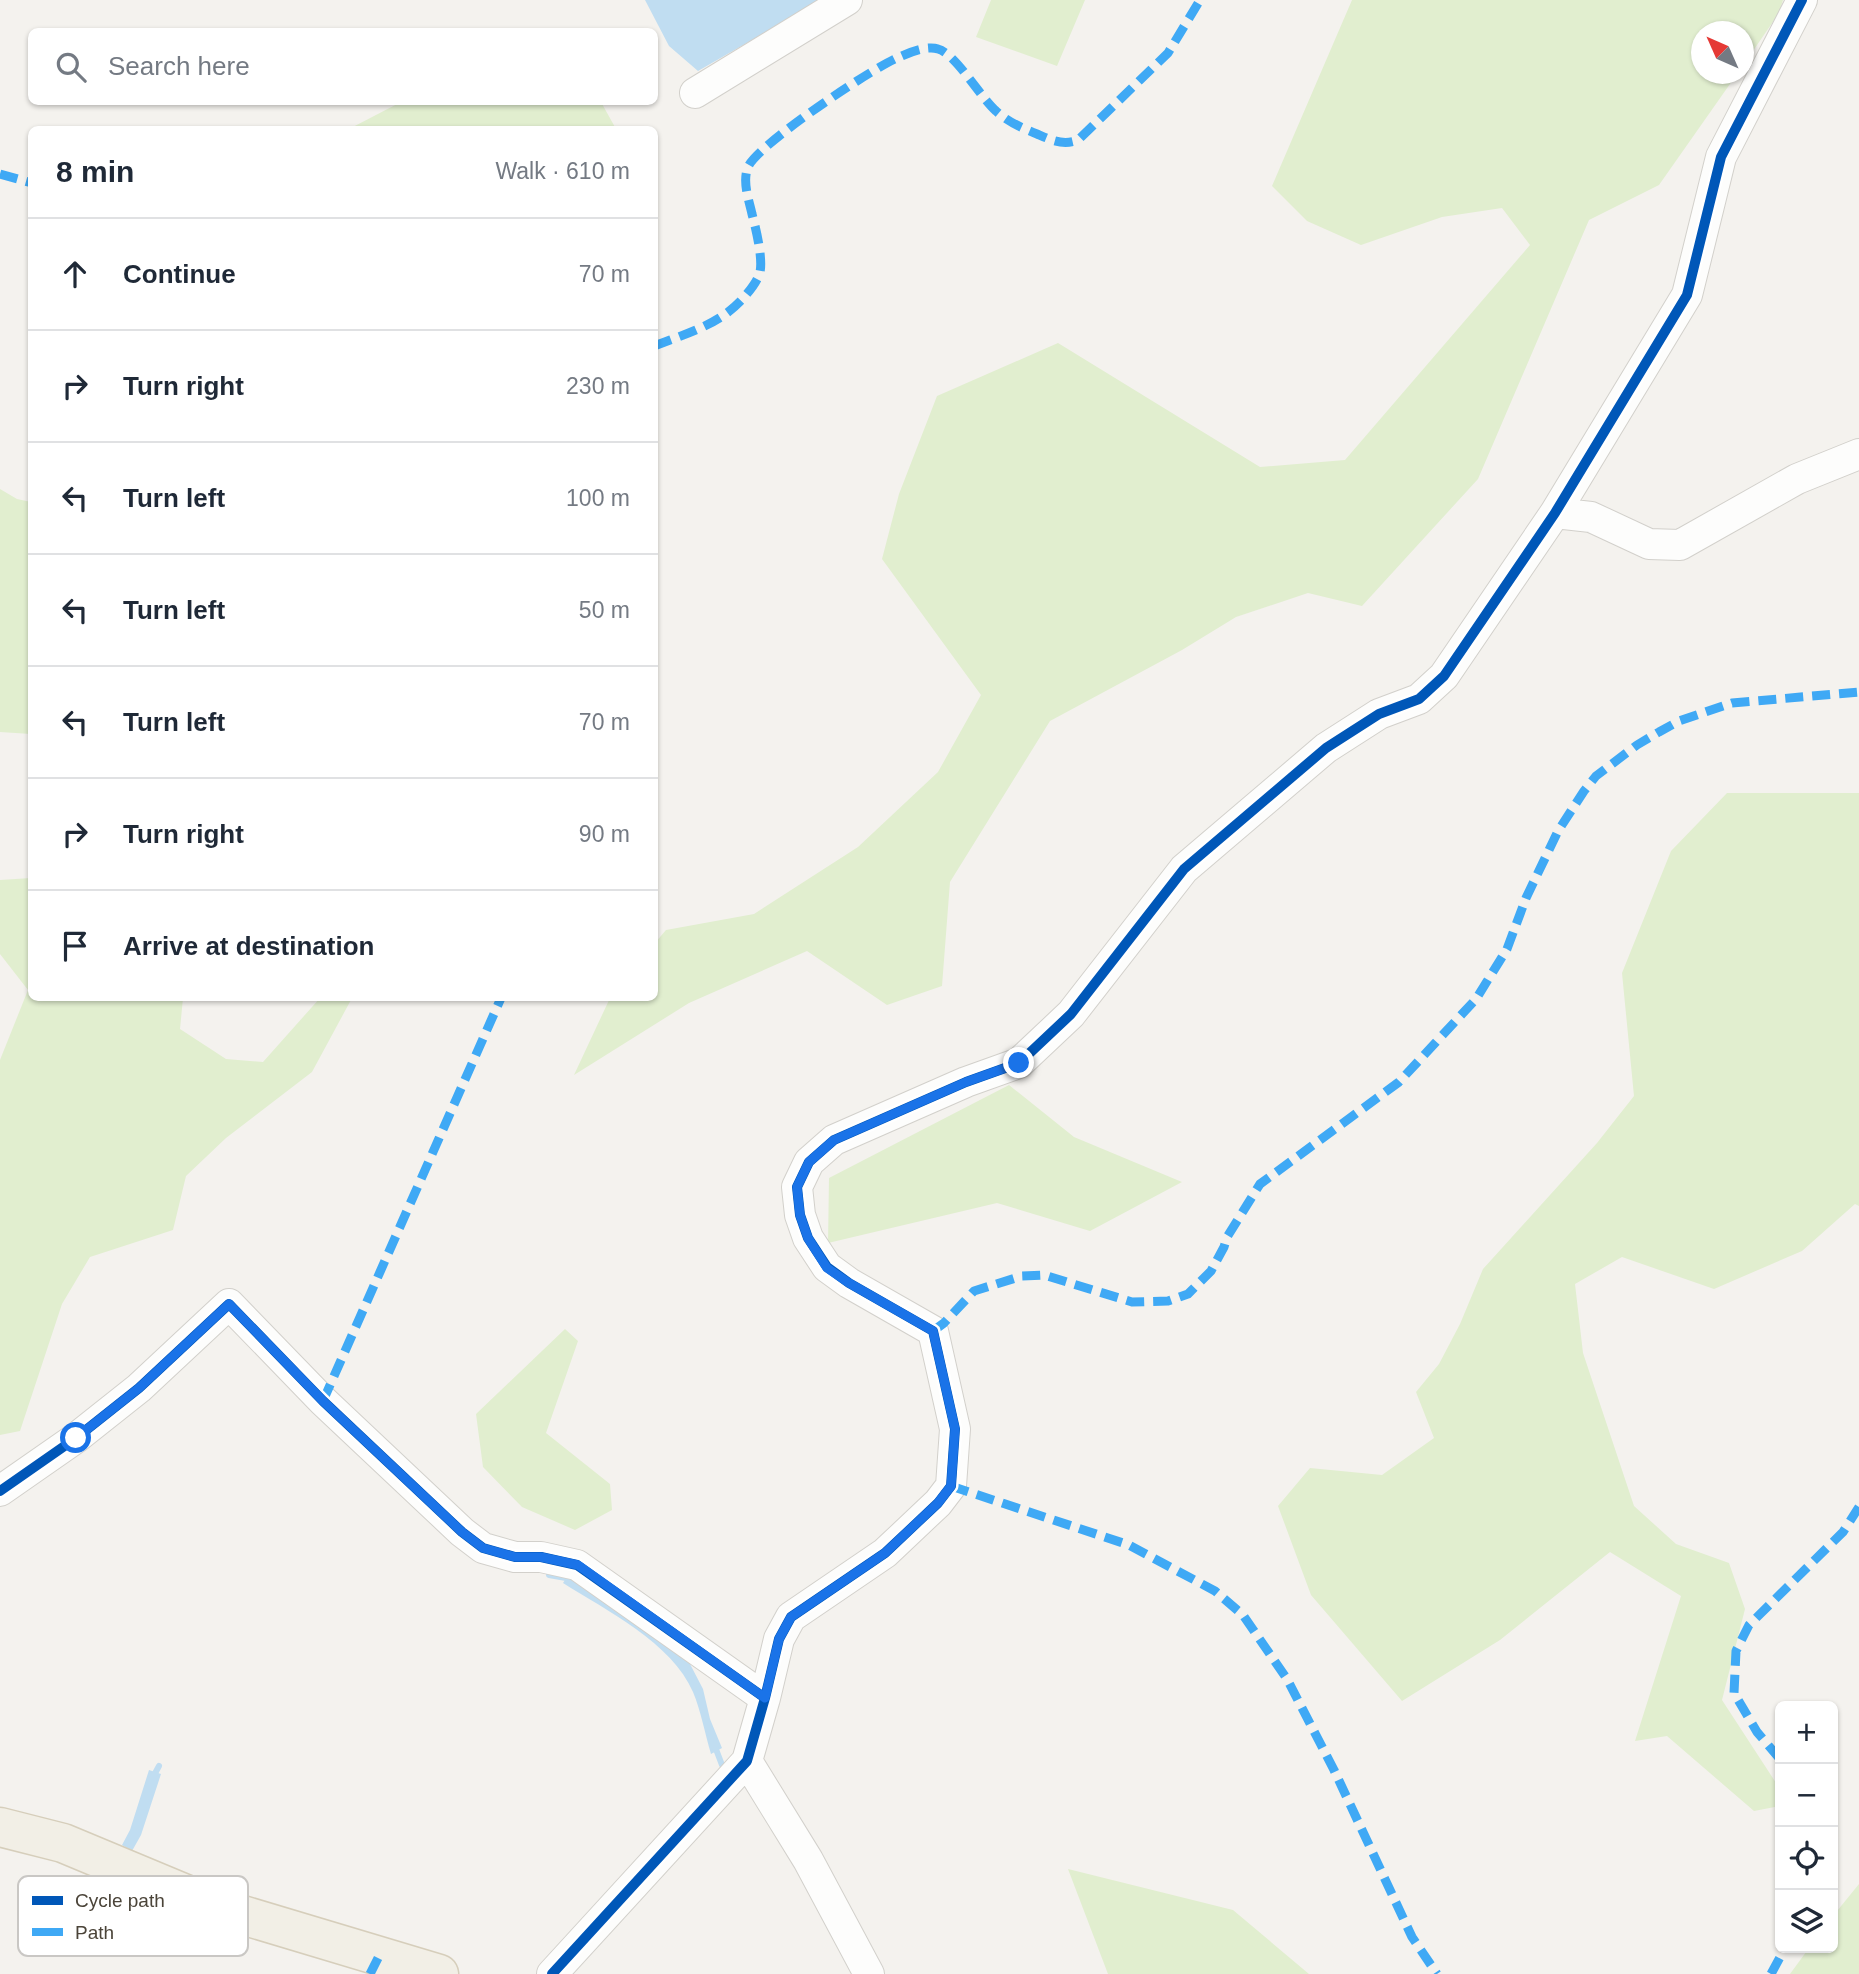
<!DOCTYPE html>
<meta charset="utf-8">
<style>
:root{--surface:#fff;--page:#f6f6f7;--text:#1f2937;--muted:#747a83;--line:#e0e1e3}
body{margin:0;font-family:Arial,sans-serif;background:var(--page);color:var(--text)}
.controls{position:absolute;right:21px;bottom:21px;display:grid;overflow:hidden;border-radius:10px;box-shadow:0 2px 5px #0004}
.controls button{width:63px;height:63px;display:grid;place-items:center;padding:0;border:0;border-bottom:2px solid var(--line);background:var(--surface);color:var(--text);font:35px sans-serif}
.compass{position:absolute;left:1691px;top:21px;width:63px;height:63px;border-radius:50%;background:var(--surface);box-shadow:0 2px 5px #0004;rotate:315deg}
.stop{position:absolute;width:21px;height:21px;margin:-16px;border:5px solid #1a73e8;border-radius:50%;background:#fff}
.stop.end{background:#1a73e8;border-color:#fff;box-shadow:0 2px 7px #0008}
.list{margin:0;padding:0;list-style:none}
h2{display:flex;justify-content:space-between;align-items:center;height:91px;margin:0;padding:0 28px;font-size:30px}
h2 small{font-size:23px;font-weight:400;color:var(--muted)}
.list li{display:grid;grid-template-columns:46px 1fr auto;gap:21px;align-items:center;box-sizing:border-box;height:112px;padding:0 28px;border-top:2px solid var(--line)}
.list b{display:block;font-size:26px;white-space:nowrap}
.list em{font-size:23px;font-style:normal;color:var(--muted)}
.icon{flex:none;width:38px;height:38px;fill:none;stroke:currentColor;stroke-width:2;stroke-linecap:round;stroke-linejoin:round}
.map{position:relative;flex:none;width:1859px;height:1974px;overflow:hidden}
.search{position:absolute;background:var(--surface);box-shadow:0 2px 5px #0004;left:28px;top:28px;width:630px;height:77px;display:flex;align-items:center;gap:18px;box-sizing:border-box;padding:0 24px;border-radius:10px;color:var(--muted);font-size:26px}
.panel{position:absolute;background:var(--surface);box-shadow:0 2px 5px #0004;left:28px;top:126px;width:630px;height:875px;border-radius:10px}
.map>svg:first-child{display:block}
.green{fill:#e1eecf}
.water{fill:#c0ddf1}
.lines{fill:none;stroke-linecap:round;stroke-linejoin:round}
.stream{stroke:#c0ddf1;stroke-width:6}
.minor-casing{stroke:#d2d0cb;stroke-width:32}
.major-casing{stroke:#d6cebb;stroke-width:41}
.minor{stroke:#fdfdfc;stroke-width:30}
.major{stroke:#f2efe6;stroke-width:38}
.quiet{stroke:#3fa9f5;stroke-width:9;stroke-dasharray:18 9;stroke-linecap:butt}
.cycleway-casing{stroke:#fff;stroke-width:15}
.cycleway{stroke:#0057b8;stroke-width:10}
.route{stroke:#1a73e8;stroke-width:9}
.key{fill:#fff;stroke:#c9c7c4;stroke-width:2}
.key-label{font-size:19px;fill:#4b4439}
</style>
<div class="map">
<svg width="1859" height="1974" viewBox="0 0 1859 1974">
<rect width="100%" height="100%" fill="#f4f2ee"/>
<!-- green -->
<path class="green" d="M991 0H1085L1057 66 976 37Z
M1352 0H1783L1779 13 1744 64V32H1702V74H1737L1659 185 1589 220 1478 479 1362 606 1308 593 1236 617 1182 650 1050 721 950 882 942 986 887 1005 807 951 689 1003 574 1075 610 998H654L655 943 666 930 754 914 858 847 938 772 981 695 882 559 899 494 937 396 1058 343 1260 467 1345 460 1530 245 1502 208 1442 217 1361 245 1307 221 1272 186Z
M401 102H601L616 129H349Z
M0 489 17 499 31 502V734L0 732Z
M1727 793H1859V1206L1855 1204 1802 1251 1714 1289 1622 1257 1575 1284 1583 1353 1634 1506 1676 1544 1729 1563 1745 1609 1722 1700 1780 1789V1806L1754 1811 1667 1736 1635 1741 1681 1596 1610 1552 1500 1640 1402 1701 1311 1595 1278 1506 1310 1468 1382 1475 1434 1438 1416 1392 1439 1364 1460 1324 1483 1269 1597 1143 1634 1096 1622 973 1671 851Z
M31 878 32 998H183L180 1029 226 1059 263 1062 320 998H352L312 1072 226 1138 186 1176 173 1230 90 1257 62 1304 20 1431 0 1435V1060L28 990 0 954V880Z
M1009 1085 1074 1137 1182 1182 1090 1231 997 1203 828 1243 829 1178Z
M565 1329 578 1341 546 1433 610 1484 612 1510 575 1530 522 1507 483 1467 476 1414Z
M1068 1869 1233 1910 1309 1974H1108Z
M1859 1884V1974H1790L1809 1948H1833V1916Z"/>
<!-- water -->
<path class="water" d="M645 0H821L698 71 669 46Z
M569 1574 666 1641 690 1664 703 1689 710 1719 722 1748 711 1754C705 1734 701 1711 693 1692 672 1643 606 1610 563 1583Z
M149 1770 161 1774 141 1835 132 1851 122 1845 130 1830Z"/>
<g class="lines">
<!-- stream -->
<path class="stream" d="M549 1575 566 1578 572 1582
M714 1744 722 1765
M153 1777 159 1766"/>
<!-- minor casing -->
<g class="minor-casing">
<path id="minor" d="M695 93 847 0
M1555 513 1591 517 1649 544 1680 545 1797 479 1859 454
M0 1491 76 1438 139 1388 229 1304 323 1401 462 1532 483 1548 515 1557H541L577 1565 765 1698
M747 1761 808 1860 869 1974
M552 1974 747 1761 765 1698 779 1639 791 1617 885 1553 938 1503 951 1486 955 1429 933 1331 849 1283 827 1267 808 1238 800 1215 797 1187 809 1162 834 1140 966 1082 1019 1063 1071 1014 1184 869 1326 748 1379 714 1419 699 1444 676 1555 513 1687 295 1721 157 1802 0"/>
</g>
<!-- major casing -->
<g class="major-casing">
<path id="major" d="M0 1827 63 1843 219 1908 439 1974"/>
</g>
<!-- minor -->
<use href="#minor" class="minor"/>
<!-- major -->
<use href="#major" class="major"/>
<!-- quiet -->
<path class="quiet" d="M0 174 32 183
M654 346C688 333 722 324 746 295 751 289 758 280 760 272 763 258 756 229 752 214 749 200 742 182 748 167 757 145 871 69 897 58 908 53 927 45 938 49 956 54 980 97 996 111 1008 122 1022 128 1037 134 1051 140 1063 146 1078 140L1168 53 1200 0
M933 1331 944 1323 974 1291 1022 1276 1044 1275 1132 1302 1168 1301 1188 1294 1211 1271 1224 1247 1227 1237 1260 1184 1399 1082 1476 999 1507 949 1526 898 1558 831 1584 791 1596 776 1637 745 1659 732 1679 721 1732 703 1859 692
M323 1401 501 998
M951 1486 1129 1545 1215 1591 1243 1615 1287 1679 1334 1770 1412 1937 1437 1974
M1780 1759 1757 1732 1734 1693 1736 1651 1749 1625 1843 1532 1859 1507
M370 1974 379 1956
M1771 1974 1785 1948"/>
<!-- cycleway casing -->
<g class="cycleway-casing">
<path id="cycleway" d="M0 1491 76 1438 139 1388 229 1304 323 1401 462 1532 483 1548 515 1557H541L577 1565 765 1698
M552 1974 747 1761 765 1698 779 1639 791 1617 885 1553 938 1503 951 1486 955 1429 933 1331 849 1283 827 1267 808 1238 800 1215 797 1187 809 1162 834 1140 966 1082 1019 1063 1071 1014 1184 869 1326 748 1379 714 1419 699 1444 676 1555 513 1687 295 1721 157 1802 0"/>
</g>
<!-- cycleway -->
<use href="#cycleway" class="cycleway"/>
</g>
<g class="lines">
<!-- route -->
<path class="route" d="M76 1438 139 1388 229 1304 323 1401 462 1532 483 1548 515 1557H541L578 1565 765 1698 779 1639 791 1617 885 1553 938 1503 951 1486 955 1429 933 1331 849 1283 827 1268 808 1238 800 1215 797 1187 809 1162 834 1140 966 1082 1019 1063"/>
</g>
<!-- legend -->
<rect x="18" y="1876" width="230" height="80" rx="10" class="key"/>
<rect x="32" y="1896" width="31" height="9" fill="#0057b8"/>
<rect x="32" y="1928" width="31" height="8" fill="#3fa9f5"/>
<g class="key-label">
<text x="75" y="1907">Cycle path</text>
<text x="75" y="1939">Path</text>
</g>
</svg>
<div class="controls">
<button>+</button>
<button>−</button>
<button><svg class="icon" aria-label="locate" viewBox="0 0 24 24"><circle cx="12" cy="12" r="6"/><path d="M12 2v4M12 18v4M2 12h4M18 12h4"/></svg></button>
<button><svg class="icon" aria-label="layers" viewBox="0 0 24 24"><path d="M12 4l9 5-9 5-9-5zM3 14l9 5 9-5"/></svg></button>
</div>
<svg class="compass" viewBox="-18 -18 36 36"><path d="M0-13l5 13h-10z" fill="#e53935"/><path d="M0 13l5-13h-10z" fill="#747a83"/></svg>
<div class="stop" style="left:76px;top:1438px"></div>
<div class="stop end" style="left:1019px;top:1063px"></div>
<div class="search"><svg class="icon" aria-label="search" viewBox="0 0 24 24"><circle cx="10" cy="10" r="6"/><path d="M15 15l6 6"/></svg>Search here</div>
<section class="panel">
<h2>8 min<small>Walk · 610 m</small></h2>
<ul class="list">
<li><svg class="icon" aria-label="ahead" viewBox="0 0 24 24"><path d="M12 20V5M6 11l6-6 6 6"/></svg><div><b>Continue</b></div><em>70 m</em></li>
<li><svg class="icon" aria-label="right" viewBox="0 0 24 24"><path d="M7 20v-9h11M14 6l5 5-5 5"/></svg><div><b>Turn right</b></div><em>230 m</em></li>
<li><svg class="icon" aria-label="left" viewBox="0 0 24 24"><path d="M17 20v-9H6M10 6l-5 5 5 5"/></svg><div><b>Turn left</b></div><em>100 m</em></li>
<li><svg class="icon" aria-label="left" viewBox="0 0 24 24"><path d="M17 20v-9H6M10 6l-5 5 5 5"/></svg><div><b>Turn left</b></div><em>50 m</em></li>
<li><svg class="icon" aria-label="left" viewBox="0 0 24 24"><path d="M17 20v-9H6M10 6l-5 5 5 5"/></svg><div><b>Turn left</b></div><em>70 m</em></li>
<li><svg class="icon" aria-label="right" viewBox="0 0 24 24"><path d="M7 20v-9h11M14 6l5 5-5 5"/></svg><div><b>Turn right</b></div><em>90 m</em></li>
<li><svg class="icon" aria-label="arrive" viewBox="0 0 24 24"><path d="M6 21V4h12l-3 4 3 4H6"/></svg><div><b>Arrive at destination</b></div></li>
</ul>
</section>
</div>
